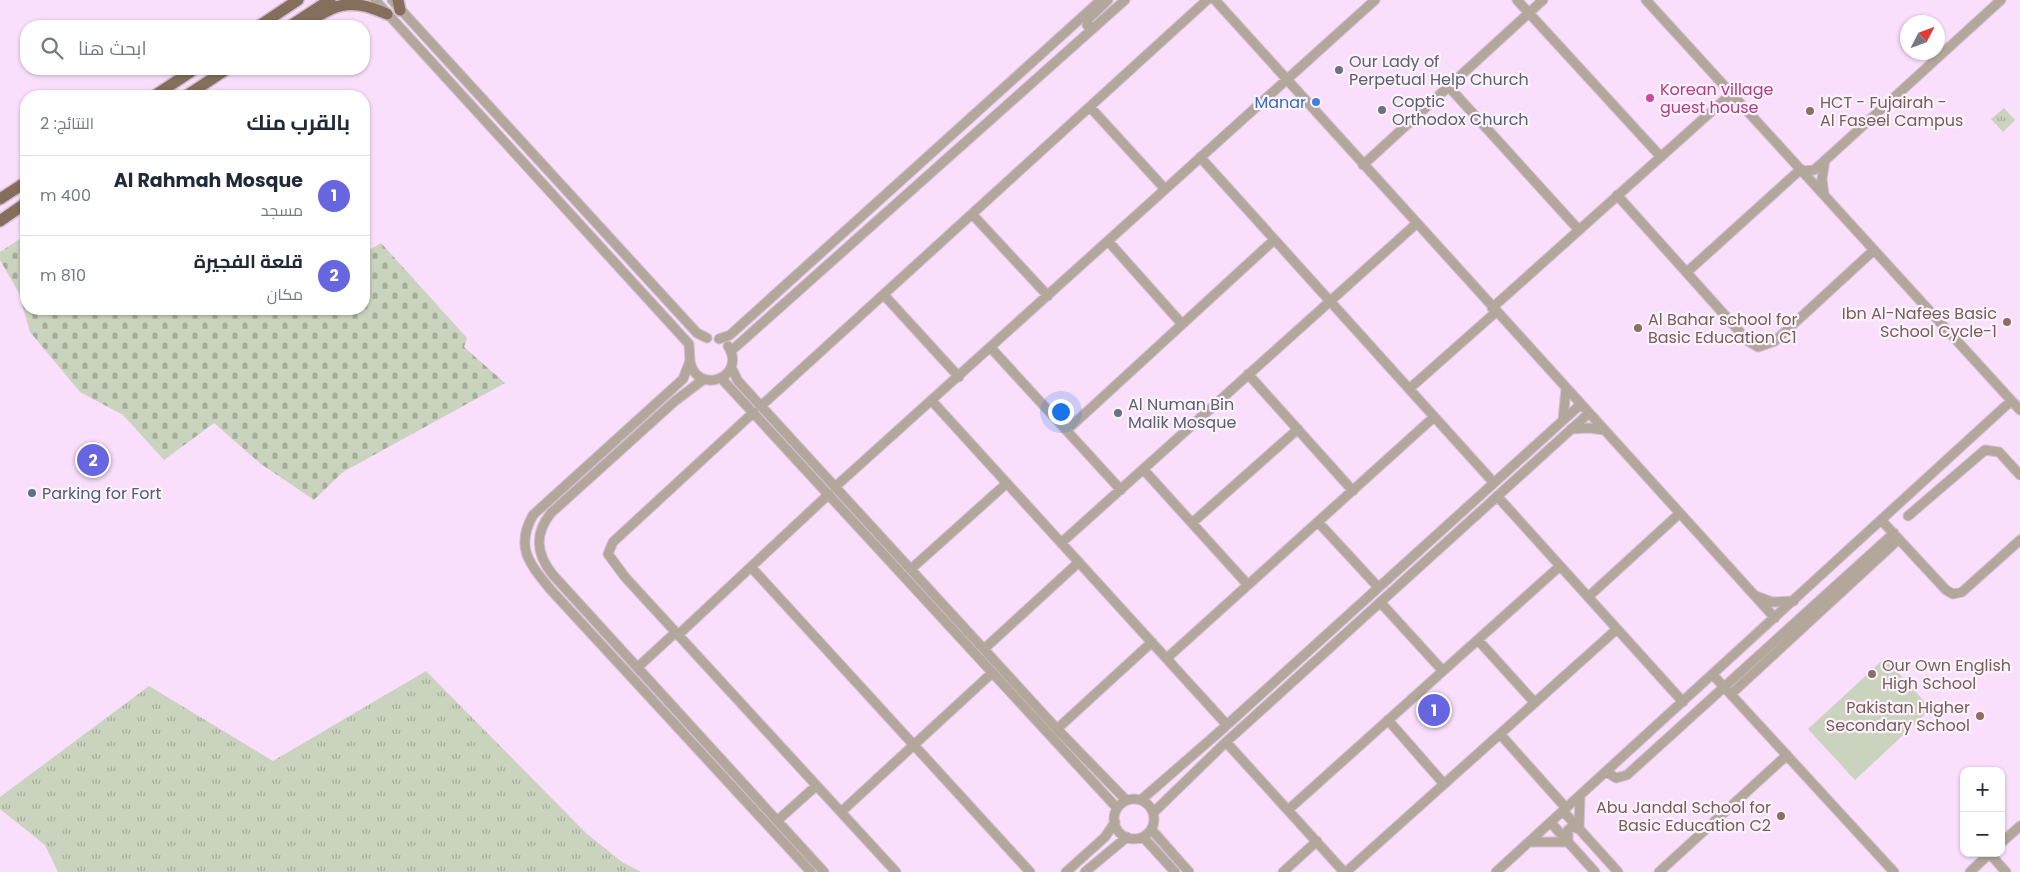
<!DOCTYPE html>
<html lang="ar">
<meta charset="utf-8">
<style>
:root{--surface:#fff;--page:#f6f6f7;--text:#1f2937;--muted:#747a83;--line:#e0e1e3;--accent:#6766e0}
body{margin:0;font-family:Poppins,Cairo,sans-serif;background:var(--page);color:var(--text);direction:rtl}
.controls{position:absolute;right:15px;bottom:15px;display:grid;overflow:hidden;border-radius:10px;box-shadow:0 1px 4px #0004}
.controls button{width:45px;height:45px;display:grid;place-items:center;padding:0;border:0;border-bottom:1px solid var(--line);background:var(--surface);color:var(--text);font:25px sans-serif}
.compass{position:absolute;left:1900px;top:15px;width:45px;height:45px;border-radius:50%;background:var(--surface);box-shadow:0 1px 4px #0004;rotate:48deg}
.you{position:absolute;left:1060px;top:411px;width:18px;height:18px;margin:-12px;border:4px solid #fff;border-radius:50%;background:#1a73e8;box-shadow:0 0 0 8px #1a73e833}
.badge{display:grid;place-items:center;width:32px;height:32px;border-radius:50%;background:var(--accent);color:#fff;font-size:16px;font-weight:700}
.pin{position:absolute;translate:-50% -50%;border:2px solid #fff;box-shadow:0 1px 5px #0006}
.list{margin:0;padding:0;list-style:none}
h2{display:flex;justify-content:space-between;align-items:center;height:65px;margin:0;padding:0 20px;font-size:21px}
h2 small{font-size:16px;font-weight:400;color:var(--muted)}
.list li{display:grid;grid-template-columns:32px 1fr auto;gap:15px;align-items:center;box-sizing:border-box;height:80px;padding:0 20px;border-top:1px solid var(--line)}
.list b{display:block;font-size:19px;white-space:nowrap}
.list p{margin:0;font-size:16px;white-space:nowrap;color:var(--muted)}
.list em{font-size:16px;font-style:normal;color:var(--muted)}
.icon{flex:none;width:28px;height:28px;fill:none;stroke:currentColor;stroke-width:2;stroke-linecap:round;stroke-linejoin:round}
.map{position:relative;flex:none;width:2020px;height:872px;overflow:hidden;direction:ltr}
.search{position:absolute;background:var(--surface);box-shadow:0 1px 4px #0004;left:20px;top:20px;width:350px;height:55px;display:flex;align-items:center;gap:12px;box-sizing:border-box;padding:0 18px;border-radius:20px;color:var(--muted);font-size:19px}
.panel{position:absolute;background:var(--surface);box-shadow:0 1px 4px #0004;left:20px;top:90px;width:350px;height:225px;border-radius:20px;direction:rtl}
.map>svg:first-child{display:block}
.grass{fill:url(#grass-tufts)}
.cemetery{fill:url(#cemetery-stones)}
.pitch{fill:#c9d3bd}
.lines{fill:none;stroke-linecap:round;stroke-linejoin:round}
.minor-casing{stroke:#d4bdd5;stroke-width:11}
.major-casing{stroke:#d4bdd5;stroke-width:14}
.minor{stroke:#b3a79c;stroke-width:9}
.major{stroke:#856f5c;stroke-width:11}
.worship-dot{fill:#6b7280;stroke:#fcf2fd;stroke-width:2}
.hotel-dot{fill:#d1479c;stroke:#fcf2fd;stroke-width:2}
.shop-dot{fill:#3f7fe0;stroke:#fcf2fd;stroke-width:2}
.education-dot{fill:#8d6e63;stroke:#fcf2fd;stroke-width:2}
.service-dot{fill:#5c6f8a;stroke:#fcf2fd;stroke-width:2}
.labels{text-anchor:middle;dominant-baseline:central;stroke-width:4.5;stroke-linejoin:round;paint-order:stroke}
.worship-label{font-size:16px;fill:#5b616d;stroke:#fcf2fd;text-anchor:start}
.hotel-label{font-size:16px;fill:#b23c85;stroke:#fcf2fd;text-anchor:start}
.shop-label{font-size:16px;fill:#366cbe;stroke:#fcf2fd;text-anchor:end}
.education-label{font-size:16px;fill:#785e54;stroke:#fcf2fd;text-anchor:start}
.service-label{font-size:16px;fill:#4e5e75;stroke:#fcf2fd;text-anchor:start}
</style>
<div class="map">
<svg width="2020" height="872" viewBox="0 0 2020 872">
<defs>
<pattern id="grass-tufts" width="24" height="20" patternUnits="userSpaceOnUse" patternTransform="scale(1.25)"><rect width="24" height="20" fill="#c9d3bd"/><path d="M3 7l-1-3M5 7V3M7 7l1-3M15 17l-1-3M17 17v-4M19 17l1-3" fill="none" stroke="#a5ac9b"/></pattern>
<pattern id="cemetery-stones" width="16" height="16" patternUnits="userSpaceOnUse" patternTransform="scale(1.25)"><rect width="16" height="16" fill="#c9d3bd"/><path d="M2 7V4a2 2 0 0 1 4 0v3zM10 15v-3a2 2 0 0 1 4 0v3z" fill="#a5ac9b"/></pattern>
</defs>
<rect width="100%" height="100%" fill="#f9dffb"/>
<!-- grass -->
<path class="grass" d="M2004 108 2015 120 2003 132 1991 119Z
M426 671 587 834 622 862 641 872H58L45 845 0 809V797L149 686 273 761Z"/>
<!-- cemetery -->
<path class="cemetery" d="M26 235V309H364V253L381 243 467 338 464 347 505 383 343 472 314 500 261 464 214 423 164 460 123 415 80 392 30 332 19 293 0 260V252Z"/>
<!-- pitch -->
<path class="pitch" d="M1885 658 1931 709 1855 780 1808 729Z"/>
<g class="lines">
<!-- minor casing -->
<g class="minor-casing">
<path id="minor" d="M375 0 689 344 690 361 683 379 533 515C515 547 529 563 550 589L811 872
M392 0 697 333 707 338
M1215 0 1775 618
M1517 0 1661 157
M1646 0 2020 410
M1093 28 1087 25 1088 19 1108 0
M1449 87 1578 229
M1090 107 1165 189
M1200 157 1494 483
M1363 165 1543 0
M1802 171 1814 170 1821 164 2001 0
M1824 194 1822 179 1825 160
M1617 195 1748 341 1758 347 1775 341 1874 250
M972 214 1048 296
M1108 241 1182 324
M1687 272 1801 169
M884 295 959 377
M1492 308 1731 94
M719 339 730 335 1101 0
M991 348 1121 490
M731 351 1125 0
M690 361C696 396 748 378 728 346
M731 367 738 381 1057 729 1126 800
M1248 374 1353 491
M721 378 1117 808
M704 379 675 401 551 513C534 534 536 554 553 575L824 872
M1409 389 1496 312
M932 401 1227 725
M761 406 1207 0
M754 412 613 542 608 554 625 577 896 872
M1563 420 1566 389
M1571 429 1589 428 1604 430
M1067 430 1274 240
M1143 469 1248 585
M835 487 1375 0
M1497 496 1683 702
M1908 516 1985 450 1999 452 2020 475
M1882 521 1946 590 1953 594 1962 592 2020 540
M1318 522 1378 587
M1192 523 1298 429
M1061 543 1416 224
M751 567 1030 872
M911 569 1007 483
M1756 596 1772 602 1794 601
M1588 597 1680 513
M1380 602 1443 671
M678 635 829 494
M1478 640 1535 703
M984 649 1079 562
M1167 658 1434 417
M638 667 676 632
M1713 675 1894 872
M1731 694 1899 539
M1388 720 1444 784
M1057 729 1152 642
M1500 734 1566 808
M1226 742 1344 872
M1607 772 1616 778 1627 775 1894 533
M1114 819a20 20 0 1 1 40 0a20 20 0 1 1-40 0Z
M1141 800 1218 733 1580 405
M1288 810 1560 566
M1563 811 1618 872
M841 812 992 673
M1153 813 1226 742 1588 414
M778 820 816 786
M1551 823 1595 872
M1151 829 1189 872
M1143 837 1175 872
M1530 842H1568V830L1572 827 1579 829 1580 795
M2001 843 2020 826
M1990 854 2006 872
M1066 872 1105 837 1115 822
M1085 872 1127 837
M1283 872 1317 841
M1346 872 1617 629
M1496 872 2011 401
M1659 872 1787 755
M1970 872 1990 853"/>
</g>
<!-- major casing -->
<g class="major-casing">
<path id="major" d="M398 0 400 10
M298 21C311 21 319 15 331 9 351 0 368 6 387 14
M259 26 298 0
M290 26 330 0
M154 96 195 69
M186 96 227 69
M0 199 26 182
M0 221 26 203"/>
</g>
<!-- minor -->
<use href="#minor" class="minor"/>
<!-- major -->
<use href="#major" class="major"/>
</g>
<!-- markers -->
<g class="worship-dot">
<circle cx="1339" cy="70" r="5"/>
<circle cx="1382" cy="110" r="5"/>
<circle cx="1118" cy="413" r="5"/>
</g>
<circle class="hotel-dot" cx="1650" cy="98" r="5"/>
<circle class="shop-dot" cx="1316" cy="102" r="5"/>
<g class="education-dot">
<circle cx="1810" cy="111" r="5"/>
<circle cx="2007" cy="322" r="5"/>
<circle cx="1638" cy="328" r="5"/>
<circle cx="1872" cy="674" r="5"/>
<circle cx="1980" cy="716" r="5"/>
<circle cx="1781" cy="816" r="5"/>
</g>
<circle class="service-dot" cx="32" cy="493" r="5"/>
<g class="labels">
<!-- worship labels -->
<g class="worship-label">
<text x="1349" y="61">Our Lady of<tspan x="1349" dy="18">Perpetual Help Church</tspan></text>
<text x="1392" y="101">Coptic<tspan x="1392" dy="18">Orthodox Church</tspan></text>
<text x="1128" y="404">Al Numan Bin<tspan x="1128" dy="18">Malik Mosque</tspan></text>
</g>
<!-- hotel labels -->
<g class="hotel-label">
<text x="1660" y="89">Korean village<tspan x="1660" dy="18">guest house</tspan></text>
</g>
<!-- shop labels -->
<g class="shop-label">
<text x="1306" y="102">Manar</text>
</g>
<!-- education labels -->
<g class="education-label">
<text x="1820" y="102">HCT - Fujairah -<tspan x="1820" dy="18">Al Faseel Campus</tspan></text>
<text x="1997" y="313" text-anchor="end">Ibn Al-Nafees Basic<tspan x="1997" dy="18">School Cycle-1</tspan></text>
<text x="1648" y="319">Al Bahar school for<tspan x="1648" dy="18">Basic Education C1</tspan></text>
<text x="1882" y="665">Our Own English<tspan x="1882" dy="18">High School</tspan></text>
<text x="1970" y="707" text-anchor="end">Pakistan Higher<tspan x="1970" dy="18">Secondary School</tspan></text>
<text x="1771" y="807" text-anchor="end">Abu Jandal School for<tspan x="1771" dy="18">Basic Education C2</tspan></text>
</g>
<!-- service labels -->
<g class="service-label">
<text x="42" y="493">Parking for Fort</text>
</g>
</g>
</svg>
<div class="controls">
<button>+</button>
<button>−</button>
</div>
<svg class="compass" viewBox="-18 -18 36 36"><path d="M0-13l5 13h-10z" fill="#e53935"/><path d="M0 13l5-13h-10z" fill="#747a83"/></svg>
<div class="you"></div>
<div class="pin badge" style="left:1434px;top:710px">1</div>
<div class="pin badge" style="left:93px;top:460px">2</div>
<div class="search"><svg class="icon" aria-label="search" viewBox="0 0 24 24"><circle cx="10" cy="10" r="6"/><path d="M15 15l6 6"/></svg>ابحث هنا</div>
<section class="panel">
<h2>بالقرب منك<small>النتائج: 2</small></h2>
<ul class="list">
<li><span class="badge">1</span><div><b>Al Rahmah Mosque</b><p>مسجد</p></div><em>400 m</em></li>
<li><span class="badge">2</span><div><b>قلعة الفجيرة</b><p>مكان</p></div><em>810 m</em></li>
</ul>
</section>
</div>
